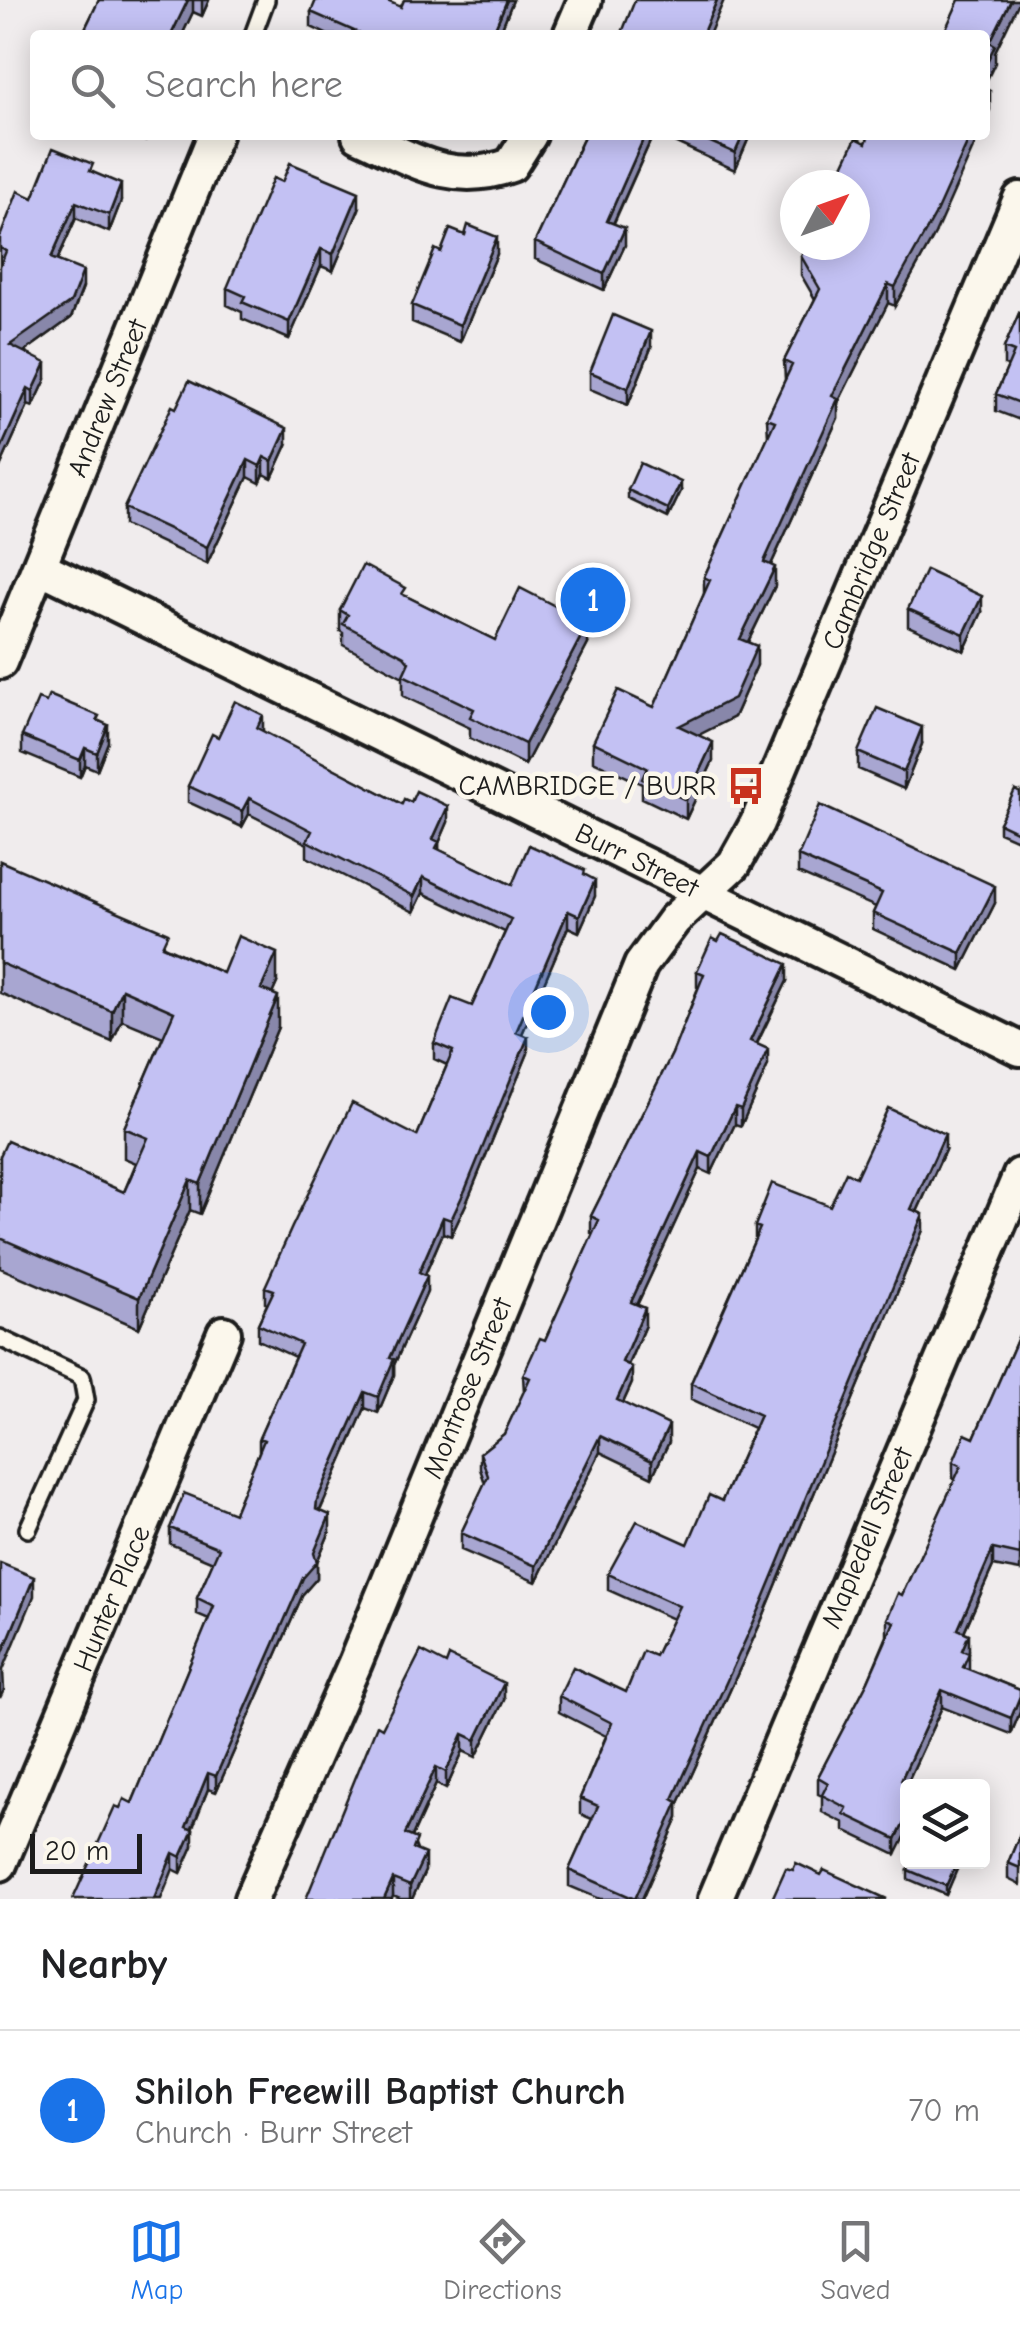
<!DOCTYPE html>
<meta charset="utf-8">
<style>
:root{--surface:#fff;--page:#f6f6f6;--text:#202124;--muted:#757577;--line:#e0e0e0;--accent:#1a73e8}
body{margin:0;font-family:"Comic Neue",sans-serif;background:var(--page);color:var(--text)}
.controls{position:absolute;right:30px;bottom:30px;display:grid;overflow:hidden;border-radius:10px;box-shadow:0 5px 25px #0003}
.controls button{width:90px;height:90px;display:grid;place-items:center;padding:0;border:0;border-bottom:2px solid var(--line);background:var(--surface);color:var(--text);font:50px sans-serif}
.compass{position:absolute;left:780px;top:170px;width:90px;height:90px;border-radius:50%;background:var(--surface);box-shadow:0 5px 25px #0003;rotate:49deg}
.scale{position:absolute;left:30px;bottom:25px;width:112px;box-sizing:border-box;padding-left:10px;border:5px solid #1c1c1c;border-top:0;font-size:28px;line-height:35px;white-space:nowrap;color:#1c1c1c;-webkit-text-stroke:8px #fbf7ec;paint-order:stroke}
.you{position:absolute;left:548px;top:1012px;width:35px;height:35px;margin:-25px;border:8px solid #fff;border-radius:50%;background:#1a73e8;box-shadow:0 0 0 15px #1a73e833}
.badge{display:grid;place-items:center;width:65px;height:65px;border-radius:50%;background:var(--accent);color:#fff;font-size:32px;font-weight:700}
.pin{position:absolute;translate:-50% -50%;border:5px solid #fff;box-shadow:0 2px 10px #0006}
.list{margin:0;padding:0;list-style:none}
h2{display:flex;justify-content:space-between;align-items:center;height:130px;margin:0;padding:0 40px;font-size:42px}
h2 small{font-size:32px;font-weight:400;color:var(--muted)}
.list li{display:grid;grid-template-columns:65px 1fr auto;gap:30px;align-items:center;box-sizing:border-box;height:160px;padding:0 40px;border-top:2px solid var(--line)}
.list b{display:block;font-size:38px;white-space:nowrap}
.list p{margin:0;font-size:32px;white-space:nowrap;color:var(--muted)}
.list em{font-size:32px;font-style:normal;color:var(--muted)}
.icon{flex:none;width:55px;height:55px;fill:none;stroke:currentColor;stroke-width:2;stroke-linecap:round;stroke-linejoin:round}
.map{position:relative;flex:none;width:1020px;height:1899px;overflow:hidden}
.search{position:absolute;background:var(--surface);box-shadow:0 5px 25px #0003;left:30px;right:30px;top:30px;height:110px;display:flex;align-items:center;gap:25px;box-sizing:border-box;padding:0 35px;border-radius:10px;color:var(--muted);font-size:38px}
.sheet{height:290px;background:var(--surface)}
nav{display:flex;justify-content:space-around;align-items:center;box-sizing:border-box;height:140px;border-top:2px solid var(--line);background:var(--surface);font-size:28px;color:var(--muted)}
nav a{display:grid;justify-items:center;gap:5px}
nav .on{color:var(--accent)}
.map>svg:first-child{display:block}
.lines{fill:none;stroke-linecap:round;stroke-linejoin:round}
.lane-casing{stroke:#1c1c1c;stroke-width:22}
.street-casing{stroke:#1c1c1c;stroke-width:40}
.lane{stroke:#fbf7ec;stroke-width:15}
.street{stroke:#fbf7ec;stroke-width:32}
.wall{fill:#a8a6d1;stroke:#1c1c1c;stroke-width:2.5}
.shaded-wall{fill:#8887aa;stroke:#1c1c1c;stroke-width:2.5}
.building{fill:#c3c1f3;stroke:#1c1c1c;stroke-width:2.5}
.labels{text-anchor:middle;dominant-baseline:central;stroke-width:9;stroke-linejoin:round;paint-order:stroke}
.street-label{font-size:28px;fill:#1c1c1c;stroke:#fbf7ec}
.poi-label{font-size:28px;fill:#1c1c1c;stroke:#fbf7ec;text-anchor:end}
</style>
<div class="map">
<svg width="1020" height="1899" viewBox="0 0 1020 1899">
<rect width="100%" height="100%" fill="#f0eced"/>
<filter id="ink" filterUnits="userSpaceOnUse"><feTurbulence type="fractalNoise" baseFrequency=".01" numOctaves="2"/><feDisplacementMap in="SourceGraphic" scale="20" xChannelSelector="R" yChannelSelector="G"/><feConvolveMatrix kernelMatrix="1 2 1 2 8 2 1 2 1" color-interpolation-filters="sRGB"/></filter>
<g filter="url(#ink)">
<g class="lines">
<!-- lane casing -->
<g class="lane-casing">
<path id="lane" d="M253 35 266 0
M0 1338 82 1377 86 1400 28 1529"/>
</g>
<!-- street casing -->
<g class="street-casing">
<g id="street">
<path d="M570 35 585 0"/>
<path d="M359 135C412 159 452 187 511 165L530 135"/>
<path id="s1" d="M40 567 1020 1049"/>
<path id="s2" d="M0 662 215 135"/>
<path id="s3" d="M0 1864 224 1333"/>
<path id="s4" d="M251 1899 355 1663 641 965 674 920 734 864 757 823 1020 199"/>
<path id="s5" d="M715 1899 1020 1175"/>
</g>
</g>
<!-- lane -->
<use href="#lane" class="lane"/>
<!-- street -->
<use href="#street" class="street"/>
</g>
<!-- wall -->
<path class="wall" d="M99 0H209L202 16 193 12 182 35H82Z
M404 0H513L499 35H328L311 27V12L401 7Z
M130 135H147L145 141Z
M585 135H653L614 223 625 245 604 290 535 259V242Z
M659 135H750L735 170Z
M93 172 121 201 109 232 76 218 57 260 83 287 71 318 24 352 46 379 33 407 28 405 0 467V237L33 198Z
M359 209 333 271 321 266 289 339 242 319V312L227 305V288Z
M935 234 895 306 888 303 838 403V418L771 565 775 586 748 642 757 665 734 717 698 735 713 761 686 819 642 798V784L593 761V742L654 707 704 594V577L768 437 767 418 785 380 784 361 815 299 801 275V256Z
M465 235 497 254 460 342 412 322V305L441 252Z
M1020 311V420L996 411V394L1008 366 1004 365V348Z
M651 348 628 405 590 389V372Z
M287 445 272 478 264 474 260 483 248 477 207 564 124 525V508Z
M628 490 681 491 668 518 628 499Z
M406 596 495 640 588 644 525 765 470 738V728L403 696V677L343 645V633L340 631V610Z
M908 609 982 612 964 651 908 626Z
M99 721 108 742 97 770 85 765 80 777 22 753V736Z
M263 732 402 804 448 822 439 843V850L512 885 585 875 595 896 579 932 568 927 522 1034 528 1053 466 1204 451 1236 443 1233 425 1275 427 1292 394 1365V1375L378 1413 365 1408 320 1511 330 1531 317 1562V1578L303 1594 216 1792 208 1789 192 1830 193 1846 181 1873 173 1869 120 1808 132 1803 209 1619 197 1614V1598L213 1562 170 1544V1528L234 1513 259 1452V1438L295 1357 258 1340V1324L267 1304 265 1303V1287L417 1136 447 1065 434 1059V1043L472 1006 505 932 423 893 414 912 307 857V844L249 814 242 827 188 802V786L218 737Z
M922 744 904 789 858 769V752Z
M1020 793V841L999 832V823Z
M798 856 995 903 961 970 873 929V913L876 907 798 873Z
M0 861 168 948 223 973 277 983 272 994 278 1027 200 1214 190 1210 139 1328 0 1268V1156L124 1192 136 1163 124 1158V1128L163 1037 122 1020 112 1042 0 993Z
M697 971 787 981 757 1044 768 1065 741 1126 735 1124 711 1174 700 1169 637 1305 645 1325 628 1365 632 1383 623 1403 669 1442 652 1477 600 1452 536 1582 461 1550V1533L485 1483 480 1469V1453L504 1434 524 1392 523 1375 545 1340 593 1234 591 1233V1216L672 1054 698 988 697 987Z
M945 1150 917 1212 923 1230 760 1624 678 1805V1818L642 1899H600L569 1886V1870L592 1819 580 1814V1798L606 1736 559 1712V1696L626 1692 655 1656 673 1619 608 1590V1574L688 1544 722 1501 754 1428 691 1399V1383L755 1239V1226L830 1206 856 1177Z
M1020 1333V1571L993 1566 964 1632 969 1650V1669L1020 1690V1712L1011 1734 942 1707 907 1783 908 1786 896 1855 844 1830V1823L822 1812V1796L818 1794V1777L868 1681 887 1636V1619L902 1595 955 1480 953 1479V1462L974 1438Z
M504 1700 476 1757 463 1751 446 1789 436 1784 412 1837 425 1871 412 1899H400L393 1896 382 1728Z
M1020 1834V1885L1008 1879V1863Z
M959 1862 946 1895 908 1879V1870Z"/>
<!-- shaded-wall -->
<path class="shaded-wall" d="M188 0H193V12L182 35H171Z
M202 0H209L202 16Z
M507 0H513L499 35H492Z
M717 0H724L709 35H702Z
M1011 0H1020L995 52V63L985 84V66L990 42Z
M990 91V110L985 121V102Z
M645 135H653L607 237V221Z
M743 135H750L735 170V153Z
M971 135H979L935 234 895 306V287Z
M121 184V201L109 232V215Z
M359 192V209L333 271V254Z
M76 202V218L51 274V258Z
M625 228V245L604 290V274Z
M497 237V254L460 342V325Z
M321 249V266L289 339V322Z
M83 271V287L71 318 10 362V345Z
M888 284V303L838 403V418L764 580V562L832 396Z
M651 331V348L628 405V388Z
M46 363V379L33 407V391Z
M28 388V405L0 467V451Z
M287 428V445L272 478V461Z
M264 457V474L260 483V466Z
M248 460V477L207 564V547Z
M681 482V491L668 518V509Z
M775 567V586L740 658V639Z
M982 596V612L964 651V634Z
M588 623V644L525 765V744Z
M757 646V665L734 717 679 745V726Z
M263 715V731L257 744V728Z
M108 725V742L97 770V753Z
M922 727V744L904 789V772Z
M713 742V761L686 819V800Z
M85 748V765L80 777V760Z
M249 798V814L242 827V811Z
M448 806V822L439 843V858L433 839Z
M423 877V893L414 912V896Z
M595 880V896L579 932V916Z
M995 886V903L961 970V953Z
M568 911V927L516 1048V1032Z
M277 953V983L261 1019V989Z
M787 964V981L750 1057V1041Z
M122 989V1020L112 1042V1011Z
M278 996V1027L200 1214V1184Z
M528 1037V1053L466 1204 451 1236V1220Z
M768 1049V1065L741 1126V1109Z
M735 1107V1124L711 1174V1157Z
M945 1134V1150L911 1225V1209Z
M700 1152V1169L631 1318V1302Z
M190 1180V1210L139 1328V1298Z
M923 1214V1230L760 1624 678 1805V1818L642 1899H635L673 1799Z
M443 1217V1233L419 1288V1272Z
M427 1276V1292L394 1365V1375L378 1413V1397L390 1358Z
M645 1308V1325L622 1378V1362Z
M632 1367V1383L617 1416V1400Z
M365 1392V1408L317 1517 316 1509 317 1500Z
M669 1425V1442L652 1477V1461Z
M600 1436V1452L536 1582V1566Z
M330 1515V1531L317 1562V1578L303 1594 216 1792V1776Z
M993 1549V1566L958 1645V1629Z
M34 1577V1596L3 1670 4 1690 0 1698V1659Z
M969 1634V1650L962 1666V1650Z
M504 1683V1700L476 1757V1740Z
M942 1690V1707L901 1796V1780Z
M1020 1696V1712L1011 1734V1718Z
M463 1734V1751L446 1789V1772Z
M436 1767V1784L405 1851V1834Z
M208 1773V1789L186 1843V1827Z
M908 1815V1831L896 1855V1839Z
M193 1830V1846L181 1873V1857Z
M173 1853V1869L161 1899H154Z
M425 1854V1871L412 1899H410V1886Z
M957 1862H959V1865L946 1895V1886Z
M393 1879V1896L392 1899H384Z"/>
<!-- building -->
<path class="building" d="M99 0H188L171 35H82Z
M316 0H385L401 7 404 0H507L492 35H363L311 12Z
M635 0H717L702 35H621Z
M959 0H1011L990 42 995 45 985 66V35H943Z
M985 88 990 91 985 102Z
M585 135H645L607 221 625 228 604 274 535 242Z
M695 135H743L735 153Z
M869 135H971L935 215 895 287 888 284 832 396 838 399 764 562 775 567 740 639 757 646 734 698 679 726 713 742 686 800 642 779 647 768 593 742 618 690 654 707 710 580 704 577 775 421 767 418 792 365 784 361 820 289 801 256 806 245H855V185H834L856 138 866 143Z
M53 148 93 164 90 171 121 184 109 215 76 202 51 258 83 271 71 302 10 345 46 363 33 391 28 388 0 451V266L6 251 0 248V237L18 191 33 198Z
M290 163 359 192 333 254 321 249 289 322 242 302 245 296 227 288 273 178 282 182Z
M468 225 497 237 460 325 412 305 435 249 441 252 450 229 465 235Z
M1020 311V403L996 394 1014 352 1004 348Z
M613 315 651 331 628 388 590 372Z
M189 381 287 428 272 461 264 457 260 466 248 460 207 547 124 508 172 406 176 408Z
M640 463 681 482 668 509 628 490Z
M363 565 406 588 402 594 495 640 520 588 588 623 525 744 470 717 474 709 403 675 409 662 404 656 343 624 348 615 340 610Z
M926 570 982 596 964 634 908 609Z
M49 695 99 716 97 720 108 725 97 753 85 748 80 760 22 736 38 699 46 702Z
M235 701 263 715 257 728 402 804 404 799 411 802 416 791 448 806 433 839 439 842 436 848 512 885 529 845 585 870 584 874 595 880 579 916 568 911 516 1032 528 1037 466 1188 451 1220 443 1217 419 1272 427 1276 390 1358 394 1359 378 1397 365 1392 317 1500 316 1509 330 1515 314 1553 317 1562 303 1578 216 1776 208 1773 186 1827 193 1830 181 1857 173 1853 154 1899H73L115 1806 120 1808 124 1799 132 1803 214 1606 197 1598 219 1548 170 1528 184 1493 234 1513 264 1440 259 1438 301 1344 258 1324 274 1290 265 1287 292 1227 352 1103 417 1136 453 1051 434 1043 452 998 472 1006 511 919 423 877 414 896 307 841 312 831 249 798 242 811 188 786 212 734 218 737Z
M877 708 922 727 904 772 858 752Z
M1015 790 1020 793V833L999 823Z
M820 805 995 886 961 953 873 913 882 893 798 856Z
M0 861 168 933 162 946 223 973 238 936 277 953 261 989 278 996 200 1184 190 1180 139 1298 0 1238V1156L7 1141 124 1192 148 1138 124 1128 174 1012 122 989 112 1011 0 963Z
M722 934 787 964 750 1041 768 1049 741 1109 735 1107 711 1157 700 1152 631 1302 645 1308 622 1362 632 1367 617 1400 669 1425 652 1461 600 1436 536 1566 461 1533 488 1476 480 1453 504 1434 530 1378 523 1375 540 1338 545 1340 599 1220 591 1216 672 1054 704 974 697 971 712 938 718 941Z
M888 1108 945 1134 911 1209 923 1214 760 1608 673 1799 678 1802 635 1899 569 1870 598 1806 580 1798 612 1723 559 1696 573 1667 626 1692 643 1651 655 1656 679 1606 608 1574 637 1521 688 1544 709 1495 722 1501 760 1415 691 1383 760 1228 755 1226 772 1183 830 1206 846 1172 856 1177Z
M1020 1333V1555L993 1549 958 1629 969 1634 962 1650 969 1653 963 1667 1020 1690V1696L1011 1718 942 1690 901 1780 908 1784 906 1788 908 1789V1815L896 1839 844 1814 847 1808 822 1795 828 1783 818 1777 868 1681 894 1622 887 1619 898 1593 902 1595 961 1466 953 1462 965 1434 974 1438Z
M0 1563 34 1577 0 1659Z
M421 1651 446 1664 449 1656 504 1683 476 1740 463 1734 446 1772 436 1767 405 1834 417 1839 413 1849 425 1854 410 1886 393 1879 384 1899H306L377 1725 382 1728Z
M1020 1834V1868L1008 1863Z
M912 1862H957L946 1886 908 1870Z
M796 1863 821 1875 824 1870 887 1899H772L786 1868 793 1870Z"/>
</g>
<!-- icons -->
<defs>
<g id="bus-bare" transform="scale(3)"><path d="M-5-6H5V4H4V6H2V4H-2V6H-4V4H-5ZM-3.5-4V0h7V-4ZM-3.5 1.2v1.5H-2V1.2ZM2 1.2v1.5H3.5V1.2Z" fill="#c8321e" stroke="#fbf7ec" stroke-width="2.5" paint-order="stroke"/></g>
</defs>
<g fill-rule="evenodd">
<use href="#bus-bare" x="746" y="786"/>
</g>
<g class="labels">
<!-- street labels -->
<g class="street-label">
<text stroke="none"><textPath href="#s2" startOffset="285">Andrew Street</textPath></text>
<text stroke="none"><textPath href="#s4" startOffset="1492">Cambridge Street</textPath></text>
<text stroke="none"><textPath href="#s1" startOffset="665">Burr Street</textPath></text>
<text stroke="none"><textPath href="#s4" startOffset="555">Montrose Street</textPath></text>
<text stroke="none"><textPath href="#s5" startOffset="392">Mapledell Street</textPath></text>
<text stroke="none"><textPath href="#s3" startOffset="288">Hunter Place</textPath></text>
</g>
<!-- poi labels -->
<g class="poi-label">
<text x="716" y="786">CAMBRIDGE / BURR</text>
</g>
</g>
</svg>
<div class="controls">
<button><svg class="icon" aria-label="layers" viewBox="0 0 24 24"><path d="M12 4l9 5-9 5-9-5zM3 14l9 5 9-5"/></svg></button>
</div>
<svg class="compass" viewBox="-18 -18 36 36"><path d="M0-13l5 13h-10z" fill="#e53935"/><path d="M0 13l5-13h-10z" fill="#757577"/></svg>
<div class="scale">20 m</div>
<div class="you"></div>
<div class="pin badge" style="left:593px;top:600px">1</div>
<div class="search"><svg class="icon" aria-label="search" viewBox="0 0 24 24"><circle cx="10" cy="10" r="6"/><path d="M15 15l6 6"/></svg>Search here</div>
</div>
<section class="sheet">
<h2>Nearby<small></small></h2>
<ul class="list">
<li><span class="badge">1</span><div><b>Shiloh Freewill Baptist Church</b><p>Church · Burr Street</p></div><em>70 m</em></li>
</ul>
</section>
<nav>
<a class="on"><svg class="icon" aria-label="map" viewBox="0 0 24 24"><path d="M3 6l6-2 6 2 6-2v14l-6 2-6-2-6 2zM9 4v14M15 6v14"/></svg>Map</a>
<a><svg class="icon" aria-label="directions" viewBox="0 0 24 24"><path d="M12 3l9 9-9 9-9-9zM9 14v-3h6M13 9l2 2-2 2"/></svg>Directions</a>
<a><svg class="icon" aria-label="saved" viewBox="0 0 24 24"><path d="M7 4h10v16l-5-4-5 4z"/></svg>Saved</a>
</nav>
